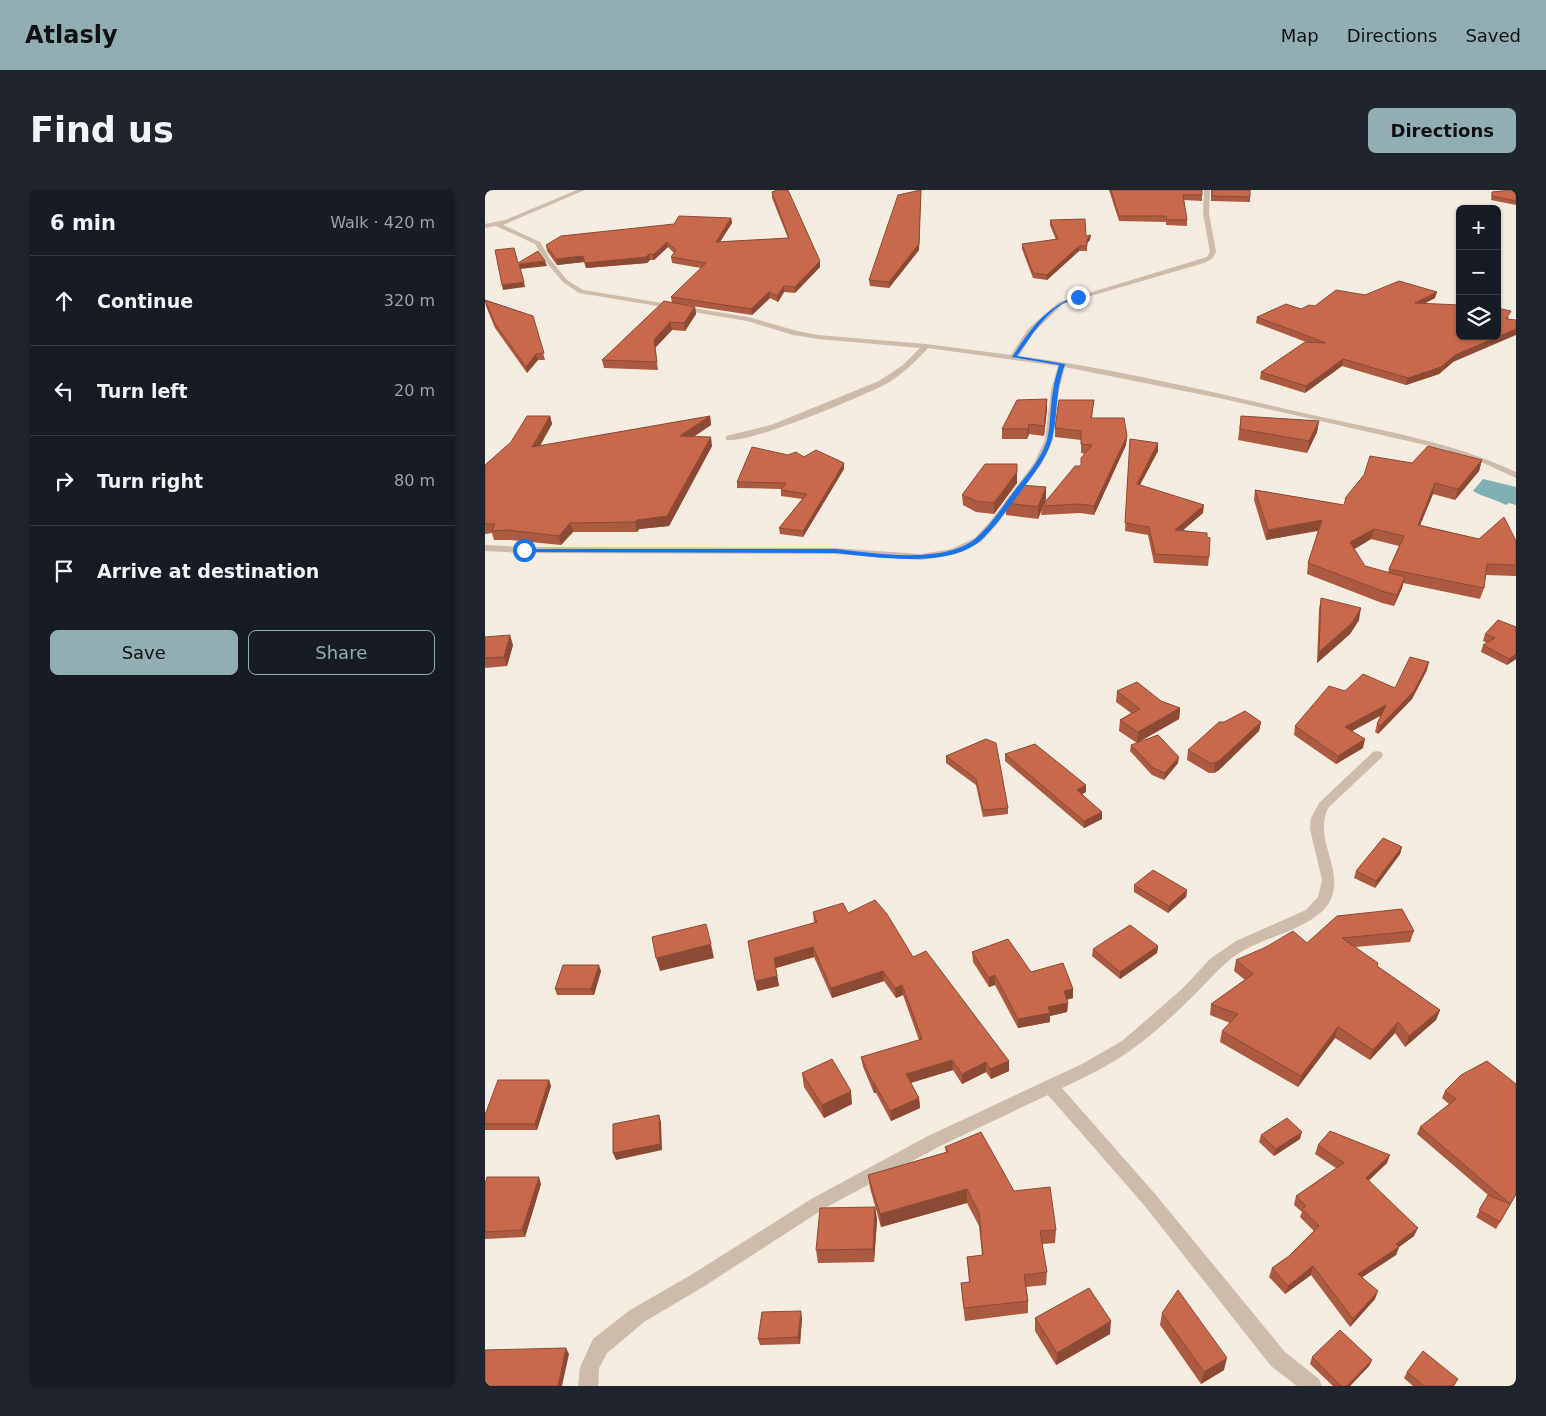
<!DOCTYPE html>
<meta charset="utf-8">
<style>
:root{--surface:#171b24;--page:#20242c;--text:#f1f3f6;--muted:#9ea1a6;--line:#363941;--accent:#92aeb2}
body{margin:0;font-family:"DejaVu Sans",sans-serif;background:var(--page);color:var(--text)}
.controls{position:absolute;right:15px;top:15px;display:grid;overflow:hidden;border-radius:8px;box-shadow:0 1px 4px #0004}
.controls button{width:45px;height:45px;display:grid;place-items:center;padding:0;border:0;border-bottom:1px solid var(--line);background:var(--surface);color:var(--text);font:25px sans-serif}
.stop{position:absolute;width:15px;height:15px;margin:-11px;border:4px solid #1a73e8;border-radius:50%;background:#fff}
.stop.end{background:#1a73e8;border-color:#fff;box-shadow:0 1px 5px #0008}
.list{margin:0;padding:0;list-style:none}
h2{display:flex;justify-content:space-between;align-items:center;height:65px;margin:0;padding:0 20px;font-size:21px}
h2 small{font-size:16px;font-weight:400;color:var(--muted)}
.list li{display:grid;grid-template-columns:32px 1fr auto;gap:15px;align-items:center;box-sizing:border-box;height:90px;padding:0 20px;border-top:1px solid var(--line)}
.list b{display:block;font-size:19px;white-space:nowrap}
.list em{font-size:16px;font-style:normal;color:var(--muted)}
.actions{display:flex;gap:10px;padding:15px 20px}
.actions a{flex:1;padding:11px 0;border:1px solid var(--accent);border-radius:8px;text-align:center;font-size:18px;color:var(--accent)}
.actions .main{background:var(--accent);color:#111}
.icon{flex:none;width:28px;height:28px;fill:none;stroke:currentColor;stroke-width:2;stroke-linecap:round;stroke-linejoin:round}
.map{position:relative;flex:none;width:1031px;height:1196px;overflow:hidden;border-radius:8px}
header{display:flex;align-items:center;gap:30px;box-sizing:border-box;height:70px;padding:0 25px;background:var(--accent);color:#111}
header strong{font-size:24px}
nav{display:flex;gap:28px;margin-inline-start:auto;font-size:18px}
.intro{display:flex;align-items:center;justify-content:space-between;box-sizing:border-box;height:120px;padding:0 30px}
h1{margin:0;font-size:35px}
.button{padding:12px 22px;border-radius:8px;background:var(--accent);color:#111;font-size:18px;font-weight:700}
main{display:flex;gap:30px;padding:0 30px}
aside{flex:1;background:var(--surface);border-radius:8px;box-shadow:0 1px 4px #0004}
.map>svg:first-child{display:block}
.water{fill:#7fb0b2}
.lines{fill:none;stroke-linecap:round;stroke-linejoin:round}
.minor{fill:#cdbbac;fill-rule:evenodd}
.wall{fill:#ac5a40;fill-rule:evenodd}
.shaded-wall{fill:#8c4a34}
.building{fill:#c8694b;stroke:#8c4a34}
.route{fill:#1a73e8}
</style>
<header>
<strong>Atlasly</strong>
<nav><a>Map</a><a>Directions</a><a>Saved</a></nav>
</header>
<div class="intro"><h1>Find us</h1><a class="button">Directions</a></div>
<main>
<aside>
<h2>6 min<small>Walk · 420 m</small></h2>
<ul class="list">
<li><svg class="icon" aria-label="ahead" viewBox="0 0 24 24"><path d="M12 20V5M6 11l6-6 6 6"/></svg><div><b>Continue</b></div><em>320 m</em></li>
<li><svg class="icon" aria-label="left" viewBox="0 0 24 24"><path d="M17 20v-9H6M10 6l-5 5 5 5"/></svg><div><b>Turn left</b></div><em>20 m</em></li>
<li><svg class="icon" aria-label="right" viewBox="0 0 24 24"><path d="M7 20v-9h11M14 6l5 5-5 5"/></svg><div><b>Turn right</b></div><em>80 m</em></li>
<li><svg class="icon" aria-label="arrive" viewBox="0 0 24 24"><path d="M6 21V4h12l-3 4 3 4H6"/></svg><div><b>Arrive at destination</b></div></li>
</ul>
<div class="actions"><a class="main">Save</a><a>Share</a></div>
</aside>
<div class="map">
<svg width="1031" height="1196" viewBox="0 0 1031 1196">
<rect width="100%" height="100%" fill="#f4ebe1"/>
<!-- water -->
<path class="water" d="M998 289 1031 297V315L1024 313 1021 315C1010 309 998 307 988 301Z"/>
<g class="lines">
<!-- minor -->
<path class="minor" d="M92 0H100L18 35 55 52 65 69 82 90 98 100 263 127 312 141 333 145 441 154 526 165 543 139 574 112 722 67 725 62 718 23 719 0H725L724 23 731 62 727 69 719 73 578 114 549 142 534 166C631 179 728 202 823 224 894 240 965 251 1031 282V288L994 271 958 259 734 208 580 177 574 200 568 250 557 273 513 333 496 352 471 364 436 370 350 364 39 363 0 361V355L39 357 350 358 436 364 466 359 490 348 507 329 549 273 560 250 566 200 573 176 443 158C430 172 416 186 399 195 374 208 264 254 241 250V246L286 235 394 191 418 175 435 158 333 149 308 145 262 131 94 103 78 92 60 71 50 54 11 36 0 38V34L20 30Z
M892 561 896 562 898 565 896 568 843 618C828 649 859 678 846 709 835 735 786 746 763 758 739 770 725 790 706 808 688 826 667 845 646 860 625 875 601 887 577 898L671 1005 800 1162 834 1189 837 1196H812L786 1176 659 1015 563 905 455 956 340 1018 218 1097 159 1132 122 1163 114 1178 113 1196H93L95 1177 108 1149 145 1120 206 1085 328 1008 443 946 597 874 637 851 697 799 725 769 751 751 821 720 833 707 837 690 825 639 826 628 834 613 888 562Z"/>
</g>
<!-- wall -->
<path class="wall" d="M436 0 434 60 404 98 385 96 384 90Z
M624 0H717V11L699 10 702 30V36L681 35V32L634 31Z
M726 0H765V12L726 11Z
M1031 0V15L1006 10 1007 2Z
M287 2 335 71V77L310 103 299 102 293 112 285 108 267 125 187 113 186 107 216 78 187 73 186 67 189 63 183 57 169 70H165L162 73 101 78 99 72 72 75 62 61 61 55 246 28 247 33 235 52 303 48 287 8Z
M565 30 601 46 605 50 602 53V61H594L562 90 548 88 537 59V54L571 50 565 35Z
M880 105 950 108 940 113 1024 127 1023 129 968 172 954 184 921 195 857 176 820 203 775 189 776 182 821 152 771 133 772 127 816 119Z
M0 110 48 126 60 170H53L42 183 10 138 1 116Z
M210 117 211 124 200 141 187 140 170 158 173 180 119 178 117 170Z
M609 210 607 228 642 246 641 255 609 325 595 323 556 325 557 319 553 329 521 325V313L561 297V309L559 312 596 276 600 264 596 263V250L570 247V238Z
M562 219 559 246 544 244 542 249H517V239Z
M65 226 67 234 55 256 225 226 226 235 210 246 227 256 184 336 154 339 152 342H88L76 355 25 350H9L7 343 0 344V275Z
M756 226 834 231 832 242 822 263 753 250Z
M645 249 673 253V261L655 295 718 323 698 340 722 347 724 367 723 376 669 373 663 345 640 341Z
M303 265 359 273V279L318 347 295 344 294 338 317 309 296 306V299L252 298V292Z
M997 270 994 281 970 310 948 304 935 335 994 349 1031 351V386L1001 385 999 398 995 409 918 393 917 398 909 416 897 413 822 384 823 373 833 341 781 350 769 310 770 300 859 315 927 273ZM886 349 914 356 904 379 903 383 880 376 869 359Z
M532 293 509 324 491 322 478 315 477 305Z
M836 408 874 430 865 444 832 473 834 419Z
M1031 437V469L1022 475 996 462 998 455 1002 453 998 451 1000 444Z
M0 447 28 455 22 476 0 478Z
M942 480 927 509 893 544 890 542 892 534 896 525 866 541 878 558 851 574 809 545 810 536 860 501 910 498Z
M632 501 695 518 694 529 652 553 634 541 635 530 646 523 631 512Z
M776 532 774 541 734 580 729 583H724L702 570 703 560Z
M501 549 523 618V624L498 627 491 595 461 573V566Z
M646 555 693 573 679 590 667 585 645 561Z
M520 564 601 602 597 604 617 629 599 638 520 571Z
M917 657 915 664 890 698 869 688 871 681Z
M649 695 702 700 701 707 683 723 649 702Z
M328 722 363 723 428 767 524 871V881L506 889 501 882 477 894 468 880 426 893 434 908 435 918 406 931 391 903H389L378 877 376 867 434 850 418 805 411 808 399 791 347 808 329 767 291 778 294 796 272 801 329 733Z
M852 726 929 741 925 752 871 757 892 776 955 820 951 830 920 857 910 843 885 870 850 848 813 897 735 852 737 841 745 833 725 825 726 814 760 790 749 781 751 770 822 753Z
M673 756 672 763 635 789 607 766 608 759Z
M487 762 546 782 588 799V808L582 810 583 813 582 822 565 826V832L533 838 510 795 504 797 488 772Z
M116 781 109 805H72L70 799Z
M317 883 367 914 339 928 319 897Z
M64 890 66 896 52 940H0V925Z
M1031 894V1005L1011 1039 991 1027 1003 1005 932 944 935 937 964 914 957 908 960 901Z
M776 945 815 949 789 966 774 952Z
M833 955 902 973 884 990 929 1046 914 1057 911 1065 877 1087 890 1109 865 1137 826 1085 800 1104 784 1087 787 1078 804 1066 829 1041 815 1027 817 1022 809 1015 811 1006 851 978 830 964Z
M460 957 529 1001 571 1040 570 1053 557 1054 562 1082 561 1095 541 1097 543 1111V1123L480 1131 477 1106 476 1093 484 1092 482 1067 497 1065 494 1036 482 1013 396 1037 385 998 383 985 461 962Z
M0 994H56L40 1047 0 1049Z
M390 1017 392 1030 389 1072 333 1073 331 1060Z
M677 1123 739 1180 716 1194 675 1135Z
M317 1128 315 1154 275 1155 273 1149Z
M550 1128 625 1144 571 1175 550 1141Z
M827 1167 887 1170 884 1176 865 1196H848L825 1174Z
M922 1182 973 1189 969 1196H928L919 1188Z"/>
<!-- shaded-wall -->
<path class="shaded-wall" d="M436 0 434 60 404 98V92Z
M246 28 247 33 231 58V52Z
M606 45 605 50 601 54 602 49Z
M182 52 183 57 169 70 168 65Z
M594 56V61L562 90V85Z
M164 64 165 70 162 73 101 78 100 73Z
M98 66 99 72 72 75 71 69Z
M60 71 62 76 35 79 34 74Z
M335 71V77L310 103V97Z
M39 92 40 97 18 100 17 95Z
M299 96V102L293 112 292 106Z
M284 102 285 108 267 125 266 119Z
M952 102 950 108 929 119 930 113Z
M210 117 211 124 200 141 199 133Z
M185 132 187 140 170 158 173 180 169 150Z
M1031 139V145L968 172 954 184 921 195 923 188 970 165Z
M51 164 53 170 42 183 41 177Z
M858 169 857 176 820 203 821 196Z
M562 209V219L559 246V236Z
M65 226 67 234 49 266 47 257Z
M225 226 226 235 197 254 195 246Z
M834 231 832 242 822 263 824 251Z
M544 234V244L542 249 543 239Z
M642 246 641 255 609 325V316Z
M226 247 227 256 184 336 154 339 152 342 150 332 152 330Z
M673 253V261L651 302 652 294Z
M997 270 994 281 970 310 973 299Z
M359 273V279L318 347V341Z
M532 274V293L509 324V313Z
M950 293 948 304 931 345 933 335Z
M561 297V309L558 316H557V319L553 329V317Z
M719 315 718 323 689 348 690 340Z
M837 330 835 340 781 350 783 340Z
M85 333 88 342 76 355 74 346Z
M889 339 886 349 863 363 865 352Z
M920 387 917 398 909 416 912 405Z
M876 418 874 430 865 444 832 473 834 462Z
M25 445 28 455 22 476 19 467Z
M1031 464V469L1022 475 1024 469Z
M944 472 942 480 927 509 893 544 895 536Z
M901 515 899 524 858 546 860 537Z
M695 518 694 529 652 553 653 542Z
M776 532 774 541 734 580 729 583 730 573Z
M880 549 878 558 851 574 853 566Z
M694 567 693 573 679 590 680 583Z
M601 595V602L592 607V600Z
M617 622V629L599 638V631Z
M917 657 915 664 890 698 891 691Z
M702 700 701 707 683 723 684 716Z
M226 754 229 768 175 781 171 768Z
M673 756 672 763 635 789V782Z
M328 757 329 767 291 778 289 768Z
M114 775 116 781 109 805 106 799Z
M398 781 399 791 347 808 346 798Z
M510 785V795L504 797V788Z
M292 786 294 796 272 801 270 791Z
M417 795 418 805 411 808 410 798Z
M588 799V808L578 810 579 801Z
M583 813 582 822 565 826V832L533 838V829L563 817Z
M955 820 951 830 920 857 924 846Z
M913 832 910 843 885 870 888 860Z
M853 837 850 848 813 897 816 886Z
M467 870 468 880 421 894V884Z
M524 871V881L506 889 505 879Z
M501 872V882L477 894V884Z
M64 890 66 896 52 940 50 934Z
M388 893H389L391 903H389Z
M366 901 367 914 339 928 337 915Z
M434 908 435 918 406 931 405 921Z
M174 925 176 932 177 960 131 970 128 963Z
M817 942 815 949 789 966 791 959Z
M905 965 902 973 878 996 881 988Z
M54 987 56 994 40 1047 37 1040Z
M482 999V1013L396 1037 395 1024Z
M390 1017 392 1030 389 1072 388 1059Z
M933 1038 929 1046 914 1057 911 1065 870 1092 873 1084Z
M828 1076 826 1085 800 1104 803 1096Z
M893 1101 890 1109 865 1137 868 1129Z
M316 1121 317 1128 315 1154 313 1147Z
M626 1131 625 1144 571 1175 572 1163Z
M81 1158 84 1164 77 1196H73Z
M742 1168 739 1180 716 1194 719 1182Z
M887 1170 884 1176 865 1196H862Z"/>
<!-- building -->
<path class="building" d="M292 0H303L335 71 310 97 299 96 292 106 284 102 266 119 186 107 221 73 186 67 191 60 182 52 168 65 164 64 161 67 100 73 98 66 71 69 61 55 76 46 189 34 194 26 246 28 231 52 304 48 287 2Z
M436 0 434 54 404 92 384 90 413 5Z
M626 0H717V5H698L702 30H682L681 26H634Z
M727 0H765V7L727 6Z
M1026 0H1031V11L1007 6V2Z
M600 29 601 46 606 45 602 49V56H594L562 85 548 83 537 54 573 49 565 30Z
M29 58 33 73 53 61 60 71 34 74 39 92 17 95 10 60Z
M914 91 952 102 930 113 975 115V146H1012V118L1026 121 1021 129 1031 130V139L970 165 956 177 923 188 858 169 821 196 776 182 820 152 841 153 772 127 801 114 816 119 824 115 830 116 851 100 880 105Z
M0 110 48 126 59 163 51 164 41 177 9 132Z
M179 111 210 117 199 133 185 132 169 150 172 172 117 170Z
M562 209 559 236 544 234 543 239H517L532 210Z
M574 210H609L606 228H639L642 246 609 316 595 314 557 316 590 276H596V268L607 255 596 254V241L570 238Z
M42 226H65L47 257 225 226 195 246 226 247 182 326 152 330 150 332 85 333 74 346 22 340 7 341 10 334H0V275L26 252Z
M756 226 834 231 824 251 755 239Z
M645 249 673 253 652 294 719 315 690 340 722 343V347L725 348 724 367 670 364 664 337 640 333Z
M943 256 997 270 973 299 950 293 933 335 994 349 1019 327 1031 351V375L1002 374 999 398 904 379 919 346 889 339 865 352 880 376 920 387 912 405 900 402 823 373 837 330 783 340 770 300 859 315 861 307 879 285 885 266 927 273Z
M267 257 303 265 311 262 319 267 331 260 359 273 318 341 294 338 322 304 296 300 301 293 252 292Z
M500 274H532V282L509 313 491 311 477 305Z
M535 295 561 297 553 317 521 313Z
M836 408 876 418 867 433 834 462Z
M1013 430 1031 437V464L1024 469 998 455 1010 448 1000 444Z
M25 445 19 467 0 468V447Z
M925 467 944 472 929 501 895 536 892 534 901 515 860 537 880 549 853 566 810 536 844 496 860 501 878 484 910 498Z
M652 492 676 511 695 518 653 542 635 530 655 519 632 501Z
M760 521 776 532 735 570 730 573H725L703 560 734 532H739Z
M673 545 694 567 680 583 668 578 646 555Z
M501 549 511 553 523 618 498 620 491 589 461 566Z
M550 554 601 595 592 600 617 622 599 631 520 564Z
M898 648 917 657 891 691 871 681Z
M668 680 702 700 684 716 649 695Z
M390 710 402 724 428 767 441 761 524 871 505 879 501 872 477 884 467 870 421 884 434 908 405 921 389 893H388L376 867 437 849 417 795 410 798 398 781 346 798 328 757 289 768 292 786 270 791 263 751 332 732 328 722 358 713 363 723Z
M917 719 929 741 857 748 893 773 892 776 955 820 924 846 913 832 888 860 853 837 816 886 737 841 753 824 726 814 768 784 751 770 781 757 808 741 822 753 852 726Z
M221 734 226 754 171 768 167 747Z
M645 735 673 756 635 782 608 759Z
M523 749 546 782 578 773 588 799 579 801 583 813 563 817 565 823 533 829 510 785 504 788 487 762Z
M78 775H114L106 799H70Z
M347 869 366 901 337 915 317 883Z
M1002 871 1031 894V1004L1015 1032 994 1020 1003 1005 1025 1014 935 937 971 909 960 901 976 885Z
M13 890H64L50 934H0V925Z
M174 925 175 954 128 963V934Z
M802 928 817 942 791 959 776 945Z
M845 941 905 965 881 988 933 1038 911 1054 914 1057 873 1084 893 1101 868 1129 828 1076 803 1096 787 1078 804 1066 834 1036 817 1019 821 1016 811 1006 859 973 833 955Z
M496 942 529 1001 565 997 571 1040 555 1041 562 1082 539 1085 543 1111 479 1118 476 1093 485 1092 482 1067 498 1065 494 1023 482 999 395 1024 383 985 463 962 460 957Z
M2 987H54L37 1040 0 1042V994Z
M390 1017 388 1059 331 1060 335 1018Z
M604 1098 626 1131 572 1163 550 1128Z
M693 1100 742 1168 719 1182 677 1123Z
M316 1121 313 1147 273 1149 277 1122Z
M855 1140 887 1170 862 1196H856L827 1167Z
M81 1158 73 1196H0V1160Z
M938 1161 973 1189 968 1196H939L922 1182Z"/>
<!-- route -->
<path class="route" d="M592 106 596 107C590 110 583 111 577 114 558 126 545 148 532 166L580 174C577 183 574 193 573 203 571 218 571 234 567 249 562 269 546 287 534 304 522 319 510 338 495 351 463 379 390 367 350 363L39 362 36 360 39 359H350C388 363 460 375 491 348 505 336 516 319 527 304 540 287 556 270 562 250 566 234 565 216 568 201 569 192 572 183 574 175L527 167C546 139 559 118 592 106Z"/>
</svg>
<div class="controls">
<button>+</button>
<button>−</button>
<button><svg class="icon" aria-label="layers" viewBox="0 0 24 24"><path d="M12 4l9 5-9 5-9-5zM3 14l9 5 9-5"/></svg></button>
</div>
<div class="stop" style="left:39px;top:360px"></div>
<div class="stop end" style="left:593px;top:107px"></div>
</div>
</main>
